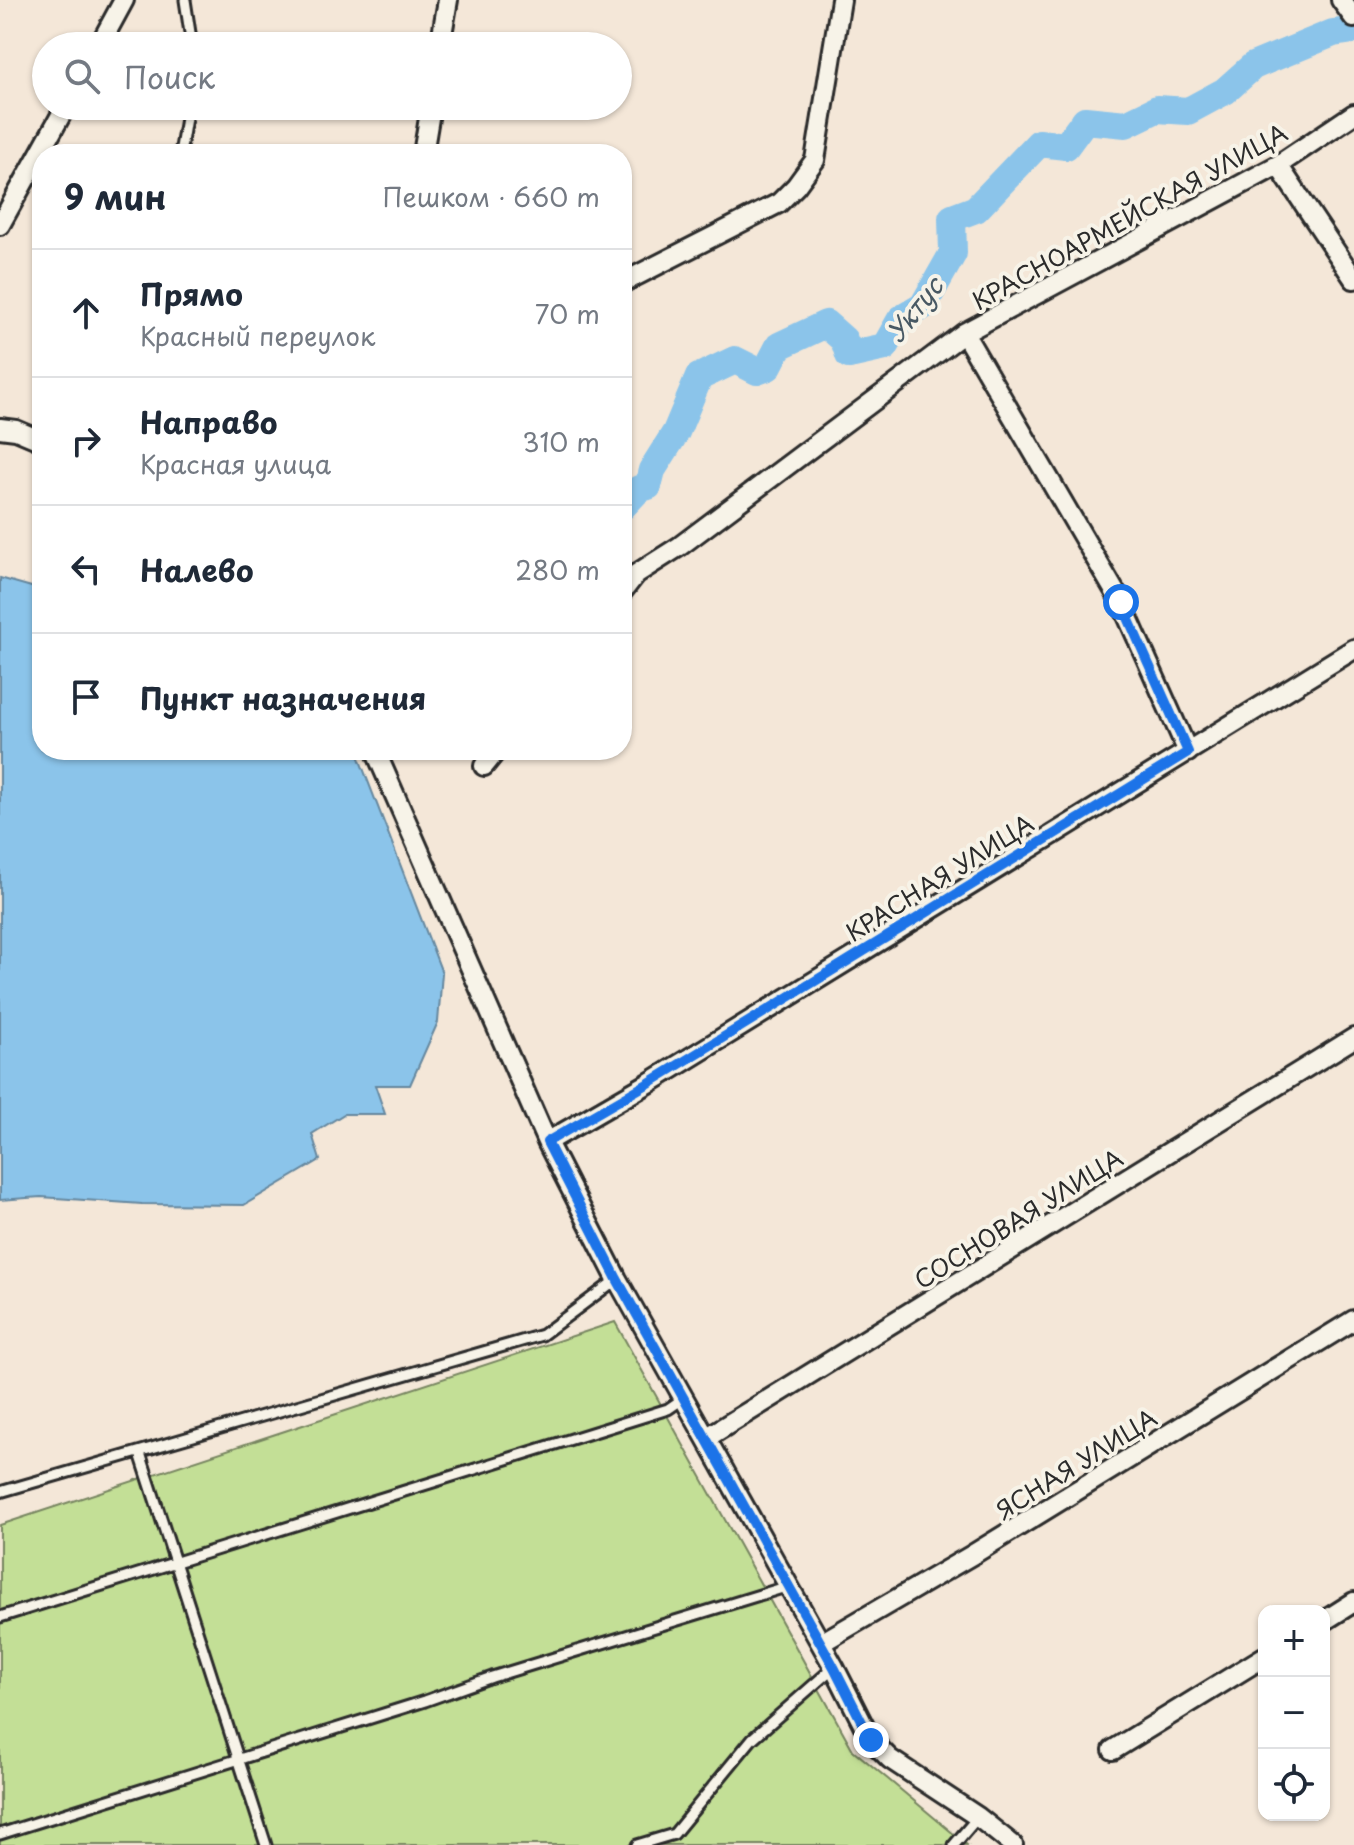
<!DOCTYPE html>
<html lang="ru">
<meta charset="utf-8">
<style>
:root{--surface:#fff;--page:#f6f6f7;--text:#1f2937;--muted:#747a83;--line:#e0e1e3}
body{margin:0;font-family:"Playpen Sans",sans-serif;background:var(--page);color:var(--text)}
.controls{position:absolute;right:24px;bottom:24px;display:grid;overflow:hidden;border-radius:16px;box-shadow:0 2px 6px #0004}
.controls button{width:72px;height:72px;display:grid;place-items:center;padding:0;border:0;border-bottom:2px solid var(--line);background:var(--surface);color:var(--text);font:40px sans-serif}
.stop{position:absolute;width:24px;height:24px;margin:-18px;border:6px solid #1a73e8;border-radius:50%;background:#fff}
.stop.end{background:#1a73e8;border-color:#fff;box-shadow:0 2px 8px #0008}
.list{margin:0;padding:0;list-style:none}
h2{display:flex;justify-content:space-between;align-items:center;height:104px;margin:0;padding:0 32px;font-size:34px}
h2 small{font-size:26px;font-weight:400;color:var(--muted)}
.list li{display:grid;grid-template-columns:52px 1fr auto;gap:24px;align-items:center;box-sizing:border-box;height:128px;padding:0 32px;border-top:2px solid var(--line)}
.list b{display:block;font-size:30px;white-space:nowrap}
.list p{margin:0;font-size:26px;white-space:nowrap;color:var(--muted)}
.list em{font-size:26px;font-style:normal;color:var(--muted)}
.icon{flex:none;width:44px;height:44px;fill:none;stroke:currentColor;stroke-width:2;stroke-linecap:round;stroke-linejoin:round}
.map{position:relative;flex:none;width:1354px;height:1845px;overflow:hidden}
.search{position:absolute;background:var(--surface);box-shadow:0 2px 6px #0004;left:32px;top:32px;width:600px;height:88px;display:flex;align-items:center;gap:20px;box-sizing:border-box;padding:0 28px;border-radius:44px;color:var(--muted);font-size:30px}
.panel{position:absolute;background:var(--surface);box-shadow:0 2px 6px #0004;left:32px;top:144px;width:600px;height:616px;border-radius:32px}
.map>svg:first-child{display:block}
.green{fill:#c3df96;stroke:#778560;stroke-width:2}
.water{fill:#8bc4ea;stroke:#65879e;stroke-width:2}
.lines{fill:none;stroke-linecap:round;stroke-linejoin:round}
.river{stroke:#8bc4ea;stroke-width:28}
.lane-casing{stroke:#2b2b2b;stroke-width:15}
.street-casing{stroke:#2b2b2b;stroke-width:24}
.lane{stroke:#f7f3e8;stroke-width:9}
.street{stroke:#f7f3e8;stroke-width:18}
.route{stroke:#1a73e8;stroke-width:10}
.labels{text-anchor:middle;dominant-baseline:central;stroke-width:8;stroke-linejoin:round;paint-order:stroke}
.street-label{font-size:24px;fill:#2b2b2b;stroke:#f7f3e8}
.water-label{font-size:26px;font-style:italic;fill:#485964;stroke:#f7f3e8}
</style>
<div class="map">
<svg width="1354" height="1845" viewBox="0 0 1354 1845">
<rect width="100%" height="100%" fill="#f4e7d8"/>
<filter id="ink" filterUnits="userSpaceOnUse"><feTurbulence type="fractalNoise" baseFrequency=".0125" numOctaves="2"/><feDisplacementMap in="SourceGraphic" scale="16" xChannelSelector="R" yChannelSelector="G"/><feConvolveMatrix kernelMatrix="1 2 1 2 8 2 1 2 1" color-interpolation-filters="sRGB"/></filter>
<g filter="url(#ink)">
<!-- green -->
<path class="green" d="M615 1322 853 1750 967 1845H0V1525Z"/>
<!-- water -->
<path class="water" d="M0 578 42 590V750H356L442 973 438 1022 410 1085H375L385 1114H344L312 1134 320 1160 244 1205 142 1204 41 1197 0 1200Z"/>
<g class="lines">
<!-- river -->
<path class="river" d="M622 507 639 489 648 486 652 470 676 432 699 377 735 360 757 371 768 367 779 346 826 324 844 340 849 355 885 347 901 319 923 306 953 253 952 218 976 209 1039 143 1066 146 1085 120 1126 124 1157 109 1188 111 1225 91 1253 66 1333 33 1354 30"/>
<!-- lane casing -->
<g class="lane-casing">
<path id="lane" d="M185 0 192 46
M180 154 188 106
M140 1453 266 1845
M0 1492 542 1335 617 1279
M0 1617 668 1409 684 1398
M0 1834 425 1701 492 1677 789 1586
M637 1845 674 1834 752 1739 834 1667
M954 1845 978 1817"/>
</g>
<!-- street casing -->
<g class="street-casing">
<path id="street" d="M1341 0 1354 18
M99 46 124 0
M440 46 448 0
M423 154 431 106
M1278 165 1354 279
M0 225 66 106
M622 283 779 203 796 186 815 160 841 0
M964 333 1121 602 1188 752
M0 428 16 430 42 441
M622 592 636 574 680 546 964 333 1278 165 1354 114
M375 750 547 1142 617 1279 834 1667 871 1740 890 1759 978 1817 1013 1845
M484 766 497 750
M547 1142 649 1083 1354 649
M706 1438 1354 1038
M1324 1621 1354 1602
M821 1643 972 1555 1354 1320
M1113 1750 1264 1657"/>
</g>
<!-- lane -->
<use href="#lane" class="lane"/>
<!-- street -->
<use href="#street" class="street"/>
</g>
</g>
<g class="lines" filter="url(#ink)">
<!-- route -->
<path class="route" d="M871 1740 834 1667 617 1279 547 1142 649 1083 1188 752 1121 602"/>
</g>
<g class="labels">
<!-- street labels -->
<g class="street-label">
<text transform="translate(1129 216) rotate(-29)">КРАСНОАРМЕЙСКАЯ УЛИЦА</text>
<text transform="translate(939 877) rotate(-32)">КРАСНАЯ УЛИЦА</text>
<text transform="translate(1018 1218) rotate(-32)">СОСНОВАЯ УЛИЦА</text>
<text transform="translate(1076 1463) rotate(-32)">ЯСНАЯ УЛИЦА</text>
</g>
<!-- water labels -->
<g class="water-label">
<text transform="translate(914 309) rotate(-52)">Уктус</text>
</g>
</g>
</svg>
<div class="controls">
<button>+</button>
<button>−</button>
<button><svg class="icon" aria-label="locate" viewBox="0 0 24 24"><circle cx="12" cy="12" r="6"/><path d="M12 2v4M12 18v4M2 12h4M18 12h4"/></svg></button>
</div>
<div class="stop" style="left:1121px;top:602px"></div>
<div class="stop end" style="left:871px;top:1740px"></div>
<div class="search"><svg class="icon" aria-label="search" viewBox="0 0 24 24"><circle cx="10" cy="10" r="6"/><path d="M15 15l6 6"/></svg>Поиск</div>
<section class="panel">
<h2>9 мин<small>Пешком · 660 m</small></h2>
<ul class="list">
<li><svg class="icon" aria-label="ahead" viewBox="0 0 24 24"><path d="M12 20V5M6 11l6-6 6 6"/></svg><div><b>Прямо</b><p>Красный переулок</p></div><em>70 m</em></li>
<li><svg class="icon" aria-label="right" viewBox="0 0 24 24"><path d="M7 20v-9h11M14 6l5 5-5 5"/></svg><div><b>Направо</b><p>Красная улица</p></div><em>310 m</em></li>
<li><svg class="icon" aria-label="left" viewBox="0 0 24 24"><path d="M17 20v-9H6M10 6l-5 5 5 5"/></svg><div><b>Налево</b></div><em>280 m</em></li>
<li><svg class="icon" aria-label="arrive" viewBox="0 0 24 24"><path d="M6 21V4h12l-3 4 3 4H6"/></svg><div><b>Пункт назначения</b></div></li>
</ul>
</section>
</div>
